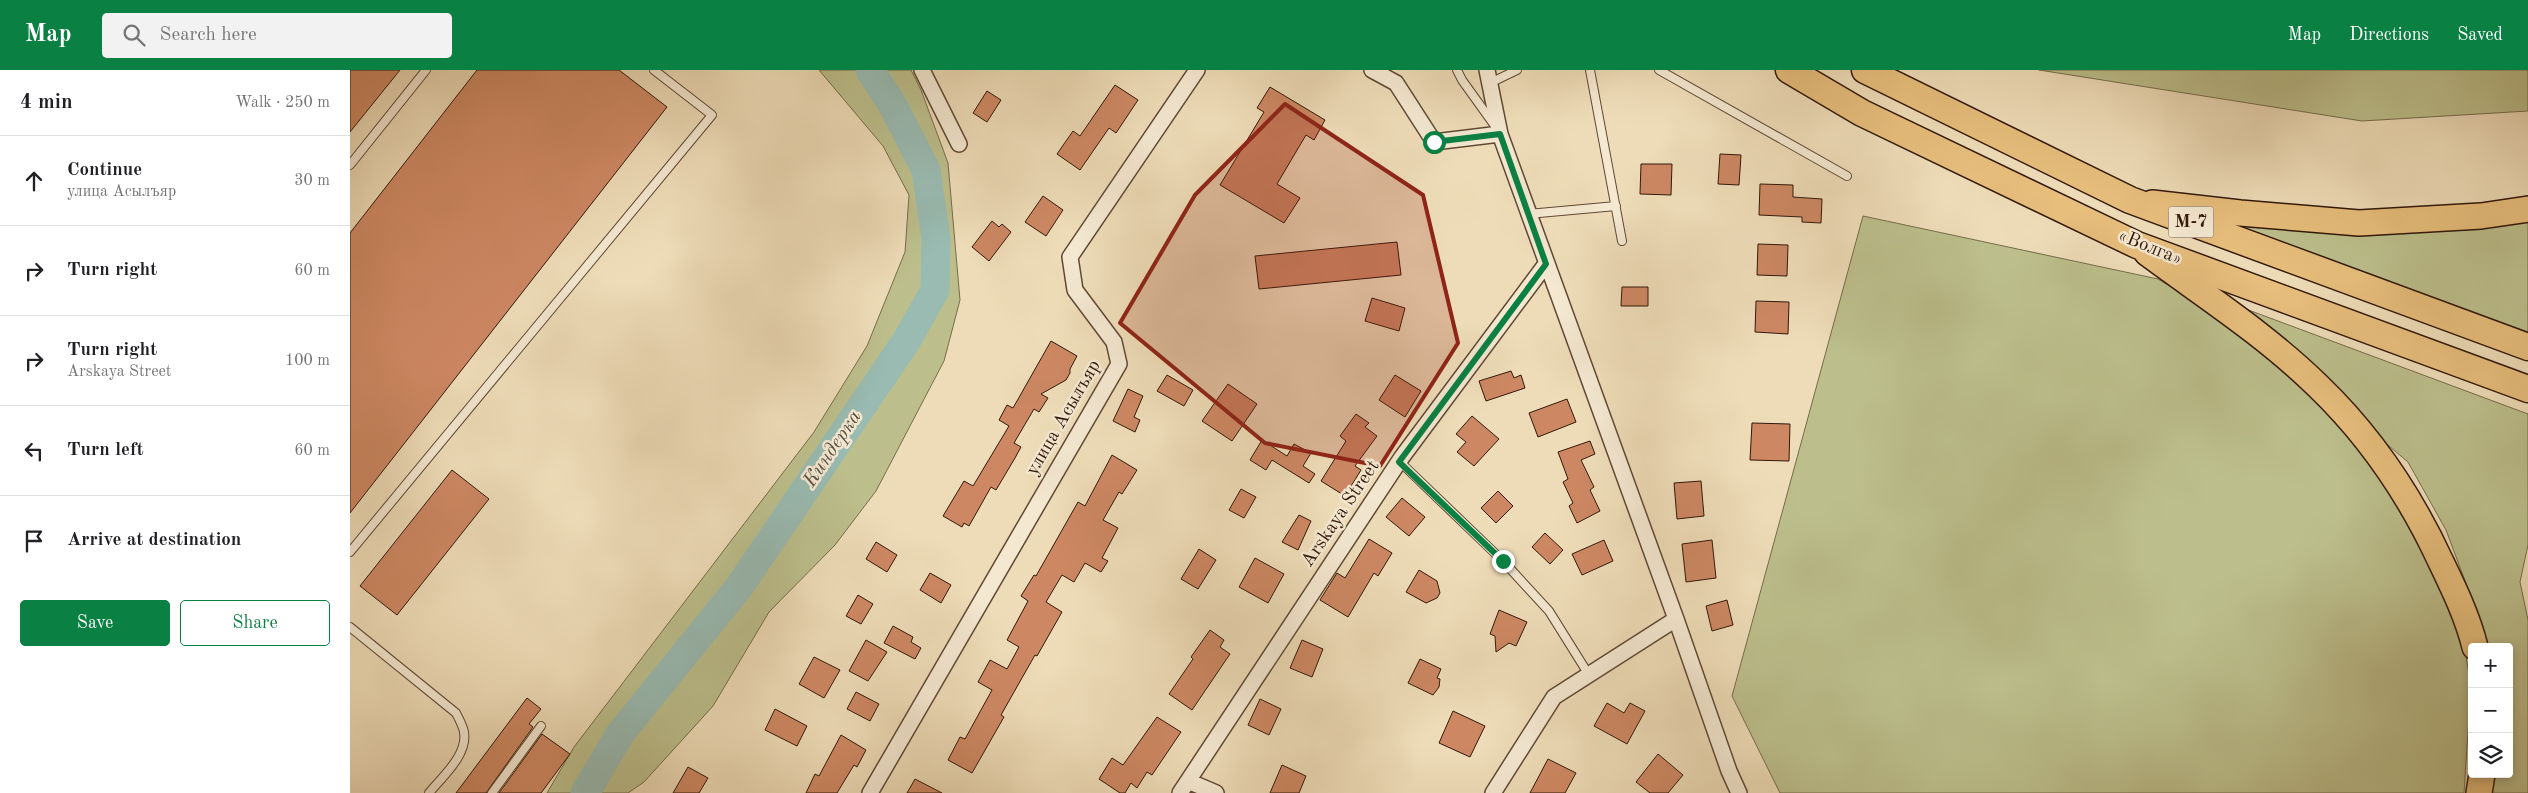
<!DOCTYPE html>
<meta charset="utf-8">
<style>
:root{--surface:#fff;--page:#f2f2f2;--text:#202124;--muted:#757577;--line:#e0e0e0;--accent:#0b8043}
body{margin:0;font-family:"Old Standard TT",serif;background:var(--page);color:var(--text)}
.controls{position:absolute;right:15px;bottom:15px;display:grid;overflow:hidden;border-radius:5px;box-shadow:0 2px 8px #0003}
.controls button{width:45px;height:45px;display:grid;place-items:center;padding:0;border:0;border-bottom:1px solid var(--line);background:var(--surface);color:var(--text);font:25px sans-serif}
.stop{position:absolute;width:15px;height:15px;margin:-11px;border:4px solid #0b8043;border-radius:50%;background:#fff}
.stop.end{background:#0b8043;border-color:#fff;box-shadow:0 1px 5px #0008}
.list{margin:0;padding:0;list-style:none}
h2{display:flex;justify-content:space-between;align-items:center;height:65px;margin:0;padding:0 20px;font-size:21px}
h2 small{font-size:16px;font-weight:400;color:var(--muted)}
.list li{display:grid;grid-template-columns:32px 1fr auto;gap:15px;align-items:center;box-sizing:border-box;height:90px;padding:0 20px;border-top:1px solid var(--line)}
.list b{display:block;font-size:19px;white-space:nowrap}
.list p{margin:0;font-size:16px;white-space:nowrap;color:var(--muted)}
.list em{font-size:16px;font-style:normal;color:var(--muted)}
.actions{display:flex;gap:10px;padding:15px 20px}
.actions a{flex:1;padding:11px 0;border:1px solid var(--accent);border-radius:5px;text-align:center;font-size:18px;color:var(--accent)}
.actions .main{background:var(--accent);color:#fff}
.icon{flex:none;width:28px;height:28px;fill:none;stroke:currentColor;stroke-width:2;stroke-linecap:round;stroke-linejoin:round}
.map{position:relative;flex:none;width:2178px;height:723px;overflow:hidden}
header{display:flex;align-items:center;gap:30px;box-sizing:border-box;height:70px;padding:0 25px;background:var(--accent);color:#fff}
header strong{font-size:24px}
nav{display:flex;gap:28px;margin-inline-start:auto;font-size:18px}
.search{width:350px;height:45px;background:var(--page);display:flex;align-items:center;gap:12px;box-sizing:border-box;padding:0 18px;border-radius:5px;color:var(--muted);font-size:19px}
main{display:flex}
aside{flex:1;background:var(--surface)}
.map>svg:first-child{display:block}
.green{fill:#bcbf8c;stroke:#766c4a}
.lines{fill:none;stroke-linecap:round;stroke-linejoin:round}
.river{stroke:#99bbb2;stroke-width:29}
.building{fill:#cd8863;stroke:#311808}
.service-casing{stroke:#604934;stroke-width:10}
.minor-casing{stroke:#604934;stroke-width:18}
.primary-casing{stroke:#311808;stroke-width:28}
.trunk-casing{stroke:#311808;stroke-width:29}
.service{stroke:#f4e8d1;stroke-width:8}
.minor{stroke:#f4e8d1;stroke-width:15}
.primary{stroke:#e7be7c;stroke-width:25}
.trunk{stroke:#e7be7c;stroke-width:26}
.route{stroke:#0b8043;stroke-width:6}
.marked{fill:#8f2418;fill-opacity:0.2;stroke:#8f2418;stroke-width:4;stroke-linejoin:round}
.labels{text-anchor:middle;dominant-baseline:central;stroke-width:5;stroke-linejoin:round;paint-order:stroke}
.shield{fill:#f4e8d1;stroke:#6c5644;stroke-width:1}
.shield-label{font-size:18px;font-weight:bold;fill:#311808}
.street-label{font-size:19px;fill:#311808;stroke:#f4e8d1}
.water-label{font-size:20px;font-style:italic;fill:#555144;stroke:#f4e8d1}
</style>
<header>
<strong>Map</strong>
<div class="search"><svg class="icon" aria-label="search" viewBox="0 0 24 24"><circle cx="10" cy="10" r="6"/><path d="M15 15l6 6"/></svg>Search here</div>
<nav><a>Map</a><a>Directions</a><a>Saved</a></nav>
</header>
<main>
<aside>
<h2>4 min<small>Walk · 250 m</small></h2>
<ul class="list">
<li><svg class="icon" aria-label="ahead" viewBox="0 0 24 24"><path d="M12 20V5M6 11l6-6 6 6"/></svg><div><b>Continue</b><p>улица Асылъяр</p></div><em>30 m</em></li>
<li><svg class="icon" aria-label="right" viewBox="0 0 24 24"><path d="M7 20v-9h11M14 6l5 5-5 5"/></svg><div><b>Turn right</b></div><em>60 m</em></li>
<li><svg class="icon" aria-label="right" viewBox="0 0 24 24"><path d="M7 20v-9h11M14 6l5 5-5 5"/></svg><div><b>Turn right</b><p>Arskaya Street</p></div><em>100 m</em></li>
<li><svg class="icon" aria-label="left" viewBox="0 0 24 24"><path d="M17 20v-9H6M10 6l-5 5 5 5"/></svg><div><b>Turn left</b></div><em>60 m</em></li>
<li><svg class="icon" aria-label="arrive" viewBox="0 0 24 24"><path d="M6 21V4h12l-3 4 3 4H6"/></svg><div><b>Arrive at destination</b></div></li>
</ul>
<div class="actions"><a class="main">Save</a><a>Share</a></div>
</aside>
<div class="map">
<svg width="2178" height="723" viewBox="0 0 2178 723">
<rect width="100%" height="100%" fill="#eedcb8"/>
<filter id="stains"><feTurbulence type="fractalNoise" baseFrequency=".004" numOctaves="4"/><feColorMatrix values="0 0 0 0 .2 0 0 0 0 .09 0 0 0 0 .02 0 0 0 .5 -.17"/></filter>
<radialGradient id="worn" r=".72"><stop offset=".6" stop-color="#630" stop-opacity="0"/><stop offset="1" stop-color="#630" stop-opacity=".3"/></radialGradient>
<!-- green -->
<path class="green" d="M469 0H561L571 20 598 93 610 230 594 291 526 421 485 475 419 542 363 636 294 712 278 723H197L224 677 464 362 517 276 555 182 559 125 533 76Z
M1689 0H2178V41L2012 51Z
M1513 146 1808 209 1860 240 1964 325 2029 402 2085 496 2112 563 2121 616 2114 723H1430L1382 626Z
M2178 148V266L1888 156 2007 160Z
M1893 238 2178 344V475L2170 512 2178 550V723H2139L2141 704H2159V577H2138L2135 564 2096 460 2058 392 2013 354Z"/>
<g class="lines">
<!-- river -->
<path class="river" d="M235 723 270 664 389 517 557 270 585 220 586 169 576 100 542 34 520 0"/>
</g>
<!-- building -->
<path class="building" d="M0 0H50L0 62Z
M127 0H269L317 37 0 443V163Z
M765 15 788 30 766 63 759 58 730 100 707 84 723 61 730 66Z
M920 17 975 50 964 70 956 65 927 114 950 128 934 153 870 115 914 42 907 38Z
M637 21 651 30 637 52 623 43Z
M1370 84 1391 85 1389 115 1368 114Z
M1291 94H1322L1321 125 1290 124Z
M1410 114 1443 115V127L1472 129 1471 153 1452 152V147L1409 145Z
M693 126 713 140 696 166 675 152Z
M642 151 649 157 652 154 661 162 639 191 622 177Z
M1047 172 1051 205 909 219 905 186Z
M1408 174 1438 175 1437 206 1407 205Z
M1272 217H1298V236H1271Z
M1022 228 1055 238 1049 261 1015 251Z
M1406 231 1439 232 1438 264 1405 262Z
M701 271 727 286 720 299V303L716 310 691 324 698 328 689 342 684 339 664 373 671 377 665 388 646 420 641 417 619 456 614 453 612 457 593 446 614 411 623 416 659 356 649 350 657 335 663 338Z
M1161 301 1164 308 1171 305 1175 318 1136 331 1129 311Z
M817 305 843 320 834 336 807 321Z
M1045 305 1071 321 1055 347 1029 330Z
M878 314 907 334 882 371 852 351Z
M778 319 793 326 784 347 790 350 785 362 763 351Z
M1217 329 1226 352 1188 367 1179 343Z
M1006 344 1019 353 1015 357 1027 366 1005 396 1011 400 995 426 971 411 996 371 990 366Z
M1122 346 1149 369 1124 396 1107 382 1116 372 1106 364Z
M1402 353 1440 354 1439 391 1400 390Z
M912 370 937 386 944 374 961 383 953 396 965 404 959 413 922 390 916 400 900 390Z
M1240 371 1245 384 1231 390 1244 417 1240 420 1250 441 1227 453 1219 436 1223 433 1213 412 1218 409 1208 382Z
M762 385 787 400 772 424 769 422 753 450 768 458 752 488 758 491 751 502 735 493 724 512 712 505 696 532 712 542 687 586 685 585 651 645 654 647 622 703 598 690 610 667 615 669 642 620 628 612 640 590 657 599 669 577 657 570 678 531 671 526 684 505 686 506 728 432 735 436Z
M102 400 139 429 47 545 10 516Z
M1351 411 1354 446 1327 449 1324 413Z
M891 419 906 427 894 448 879 440Z
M1148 421 1163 436 1146 453 1131 438Z
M1052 428 1075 447 1059 466 1036 447Z
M949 445 961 451 948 480 932 472Z
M1195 463 1213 480 1200 494 1182 477Z
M1019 469 1042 483 1028 506 1024 503 998 547 970 530 987 503 995 508Z
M1254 470 1263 491 1232 505 1222 484Z
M1362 470 1366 508 1336 512 1332 474Z
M526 472 547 485 537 502 516 489Z
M849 479 866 490 848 519 831 509Z
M905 488 934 504 918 533 889 517Z
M1069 500 1087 511 1090 523 1087 528 1076 533 1056 522Z
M580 503 601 515 591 533 570 520Z
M508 525 523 534 511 554 496 546Z
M1377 530 1383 555 1362 561 1356 536Z
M1149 540 1177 552 1166 576 1159 573 1146 582 1145 566 1140 564Z
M543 556 563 567 561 572 571 578 565 589 534 573Z
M860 560 874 570 870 577 880 584 842 640 819 624 843 589 841 587Z
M516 570 537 582 518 611 499 601Z
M952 570 973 579 962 607 940 598Z
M464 587 490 600 474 628 449 614Z
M1070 589 1091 599 1087 608 1090 609 1089 617 1083 625 1058 613Z
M506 622 529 634 520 651 497 639Z
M177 628 191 639 179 654 183 657 136 723H106Z
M910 629 931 639 919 665 898 655Z
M1257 633 1274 643 1280 633 1295 641 1277 674 1244 656Z
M425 639 457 656 447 676 415 660Z
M1103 641 1135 656 1120 687 1089 673Z
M807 647 831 662 802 705 797 702 787 718 781 713 775 723H770L749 709 762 688 773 695Z
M192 664 220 684 191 723H149Z
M491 665 516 680 507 697 504 695 487 723H456L465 704 469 706Z
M1308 684 1333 705 1318 723H1300L1286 712Z
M1198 689 1226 703 1215 723H1180Z
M932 695 956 706 949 723H920Z
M338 697 358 708 349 723H323Z
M565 709 592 723H557Z"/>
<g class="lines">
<!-- service casing -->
<g class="service-casing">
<path id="service" d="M1107 0 1112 10 1145 56
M1240 0 1272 171
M1309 0 1497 106
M1140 13 1167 0
M0 95 76 0
M1178 144 1266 136
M1049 391 1153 491 1199 541 1239 605
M0 482 362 45 304 0
M0 557 106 643C109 649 113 656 114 662 118 685 92 707 79 723
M142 723 191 656"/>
</g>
<!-- minor casing -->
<g class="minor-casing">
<path id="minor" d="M572 0 609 74
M1022 0 1046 13 1084 72 1150 64
M1137 0 1150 64 1326 549 1379 701 1389 723
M838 711 866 723
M520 723 769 294 764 272 725 220 720 187 847 0
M830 723 1052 387 1196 194
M1143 723 1204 627 1326 549"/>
</g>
<!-- primary casing -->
<g class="primary-casing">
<path id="primary" d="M1802 133 1890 143 2009 153 2131 146 2178 139
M1797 183C1855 226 1916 265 1968 316 2020 366 2061 427 2091 492 2104 519 2118 548 2125 577
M2129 723 2132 704"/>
</g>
<!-- trunk casing -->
<g class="trunk-casing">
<path id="trunk" d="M1439 0 1512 43 1787 175 2178 319
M1515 0 1780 130 2178 277"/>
</g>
<!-- service -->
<use href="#service" class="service"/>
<!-- minor -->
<use href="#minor" class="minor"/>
<!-- primary -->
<use href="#primary" class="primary"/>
<!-- trunk -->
<use href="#trunk" class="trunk"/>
</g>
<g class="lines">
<!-- route -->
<path class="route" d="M1084 72 1150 64 1196 194 1049 392 1153 491"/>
</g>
<!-- marked area -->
<path class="marked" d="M935 34 1073 125 1108 273 1030 396 915 373 770 253 845 125Z"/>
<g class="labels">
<!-- shield labels -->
<rect class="shield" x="1818.5" y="136.5" width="45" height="31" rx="4"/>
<g class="shield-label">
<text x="1841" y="152">М-7</text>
</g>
<!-- street labels -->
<g class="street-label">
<text transform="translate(1800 178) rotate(22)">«Волга»</text>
<text transform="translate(714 348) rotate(-60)">улица Асылъяр</text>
<text transform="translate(991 444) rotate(-56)">Arskaya Street</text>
</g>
<!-- water labels -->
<g class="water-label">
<text transform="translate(483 379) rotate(-56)">Киндерка</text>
</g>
</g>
<rect width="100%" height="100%" filter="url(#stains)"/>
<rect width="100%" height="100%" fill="url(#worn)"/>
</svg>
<div class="controls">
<button>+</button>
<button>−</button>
<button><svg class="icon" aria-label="layers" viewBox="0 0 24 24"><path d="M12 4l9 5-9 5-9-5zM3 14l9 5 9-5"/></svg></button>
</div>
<div class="stop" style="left:1084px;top:72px"></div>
<div class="stop end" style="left:1153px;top:491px"></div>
</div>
</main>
